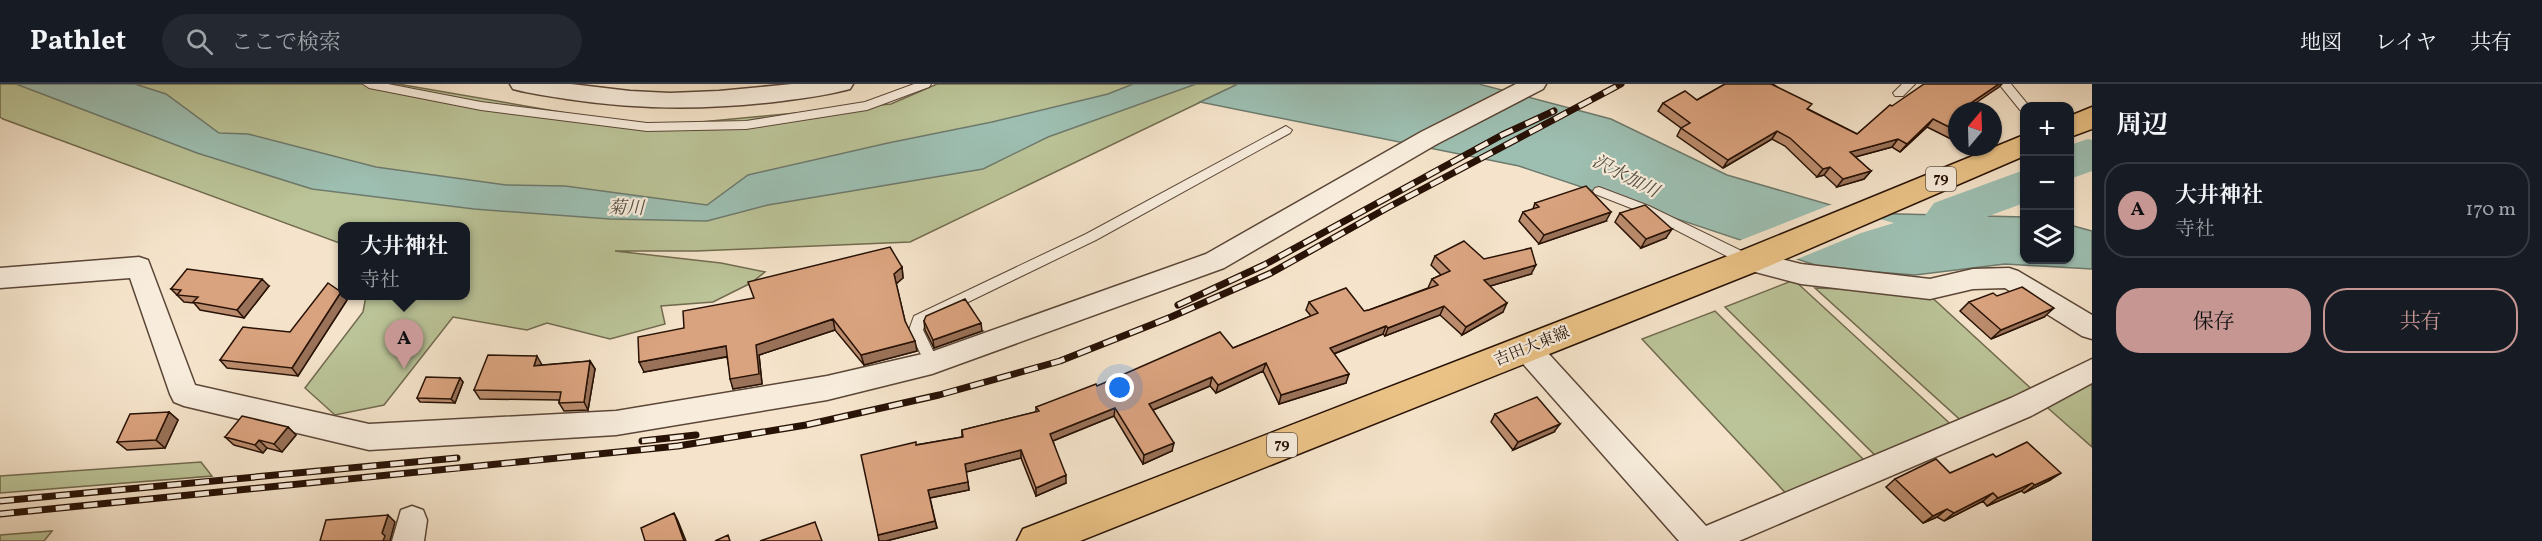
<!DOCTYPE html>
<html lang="ja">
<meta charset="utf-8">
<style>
:root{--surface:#171b24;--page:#242831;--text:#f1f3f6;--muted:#9ea1a6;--line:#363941;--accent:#c59692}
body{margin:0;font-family:Vollkorn,"Noto Serif JP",serif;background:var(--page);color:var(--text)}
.controls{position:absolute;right:18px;top:18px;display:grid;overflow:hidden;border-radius:12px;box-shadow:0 2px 4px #0004}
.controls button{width:54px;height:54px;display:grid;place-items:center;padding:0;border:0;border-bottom:2px solid var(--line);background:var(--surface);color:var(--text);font:30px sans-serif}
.compass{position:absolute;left:1948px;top:18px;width:54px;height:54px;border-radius:50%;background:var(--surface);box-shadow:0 2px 4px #0004;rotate:19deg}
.you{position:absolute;left:1120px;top:304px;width:21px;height:21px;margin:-15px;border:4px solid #fff;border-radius:50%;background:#1a73e8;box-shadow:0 0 0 9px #1a73e833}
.badge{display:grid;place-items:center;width:39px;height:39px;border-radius:50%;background:var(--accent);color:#111;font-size:20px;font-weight:700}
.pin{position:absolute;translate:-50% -50px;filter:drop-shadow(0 2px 3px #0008)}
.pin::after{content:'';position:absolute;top:32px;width:21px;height:18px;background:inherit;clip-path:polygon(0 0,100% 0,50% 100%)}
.popup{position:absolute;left:338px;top:138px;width:132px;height:78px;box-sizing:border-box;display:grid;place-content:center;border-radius:12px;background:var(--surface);filter:drop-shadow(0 2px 4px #0005);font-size:20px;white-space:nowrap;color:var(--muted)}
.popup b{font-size:22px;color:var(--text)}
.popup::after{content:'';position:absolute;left:50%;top:100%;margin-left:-12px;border:12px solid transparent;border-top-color:var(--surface)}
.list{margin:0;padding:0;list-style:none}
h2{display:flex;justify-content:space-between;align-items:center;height:78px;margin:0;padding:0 24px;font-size:26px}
h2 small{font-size:20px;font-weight:400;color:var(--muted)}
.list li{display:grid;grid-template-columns:39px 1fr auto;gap:18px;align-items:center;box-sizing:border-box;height:96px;margin:0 12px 12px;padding:0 12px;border:2px solid var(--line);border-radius:24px}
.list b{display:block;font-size:22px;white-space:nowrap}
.list p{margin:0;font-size:20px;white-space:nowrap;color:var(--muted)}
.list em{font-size:20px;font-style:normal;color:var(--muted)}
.actions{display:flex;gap:12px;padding:18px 24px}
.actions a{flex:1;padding:14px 0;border:2px solid var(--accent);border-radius:24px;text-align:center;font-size:21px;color:var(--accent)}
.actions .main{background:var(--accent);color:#111}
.icon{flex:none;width:33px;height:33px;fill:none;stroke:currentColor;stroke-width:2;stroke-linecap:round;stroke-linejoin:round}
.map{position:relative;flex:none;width:2092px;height:457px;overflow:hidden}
header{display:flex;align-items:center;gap:36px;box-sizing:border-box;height:84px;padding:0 30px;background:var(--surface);border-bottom:2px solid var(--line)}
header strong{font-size:28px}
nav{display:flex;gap:33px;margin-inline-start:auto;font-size:21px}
.search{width:420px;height:54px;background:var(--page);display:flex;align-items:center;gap:15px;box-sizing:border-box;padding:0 21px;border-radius:33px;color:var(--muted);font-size:22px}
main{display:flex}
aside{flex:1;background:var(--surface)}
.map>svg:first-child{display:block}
.green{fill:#bbc498;stroke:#726b4f;stroke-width:1.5}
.water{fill:#9dbfb2;stroke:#6e7a6d;stroke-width:1.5}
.pier{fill:#f5e4cb}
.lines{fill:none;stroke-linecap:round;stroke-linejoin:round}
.stream{stroke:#6e7a6d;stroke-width:8}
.river{fill:#9dbfb2;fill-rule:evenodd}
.lane-casing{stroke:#5b4637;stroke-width:2}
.street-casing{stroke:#5b4637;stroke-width:3}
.primary-casing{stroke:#281206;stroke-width:3}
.lane{fill:#f8eddd;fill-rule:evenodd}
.street{fill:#f8eddd;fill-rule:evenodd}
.primary{fill:#eac286;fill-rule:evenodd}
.rail-casing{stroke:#281206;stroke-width:7}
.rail{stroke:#f8eddd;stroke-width:4.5;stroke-dasharray:14;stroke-linecap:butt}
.wall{fill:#bb8c6d;stroke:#281206;stroke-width:1.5}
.shaded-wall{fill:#997259;stroke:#281206;stroke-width:1.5}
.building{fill:#daa37f;stroke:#281206;stroke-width:1.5}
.labels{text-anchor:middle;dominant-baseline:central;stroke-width:4.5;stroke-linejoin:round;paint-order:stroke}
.shield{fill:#f8eddd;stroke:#665446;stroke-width:1.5}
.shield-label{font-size:15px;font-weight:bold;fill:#281206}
.street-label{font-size:16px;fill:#281206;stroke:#f8eddd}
.water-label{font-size:18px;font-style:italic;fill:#514f42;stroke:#f8eddd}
</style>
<header>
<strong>Pathlet</strong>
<div class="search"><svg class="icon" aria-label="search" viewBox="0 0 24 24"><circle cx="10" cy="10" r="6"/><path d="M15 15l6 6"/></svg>ここで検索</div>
<nav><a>地図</a><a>レイヤ</a><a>共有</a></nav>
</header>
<main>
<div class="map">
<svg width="2092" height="457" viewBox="0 0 2092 457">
<rect width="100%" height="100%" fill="#f5e4cb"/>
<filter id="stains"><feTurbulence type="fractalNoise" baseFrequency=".00333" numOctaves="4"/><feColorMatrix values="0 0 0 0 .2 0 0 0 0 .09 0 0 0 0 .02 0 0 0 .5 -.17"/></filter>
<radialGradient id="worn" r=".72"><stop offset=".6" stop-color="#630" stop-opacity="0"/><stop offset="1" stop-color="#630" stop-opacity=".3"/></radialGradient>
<!-- green -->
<path class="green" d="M0 0H398L647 43 891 20 937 0H1238L910 158 696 167H615L721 179 765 188 751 199 713 218 661 222 665 240 610 255 547 239 527 246 453 233 384 321 335 331 305 304 363 228 366 212H466V142H342V160L3 35 0 33Z
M1794 196 1957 346 1883 379 1725 223Z
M1815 204 1926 208 2036 309 1966 341Z
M1715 227 1872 384 1795 419 1642 255Z
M2092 290V363L2041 318Z
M201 378 212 392 0 409V392Z
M52 447 44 457H0V451Z"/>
<!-- water -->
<path class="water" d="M16 0H135L166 10 219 49 248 50 376 83 506 101 565 102 707 121 748 91 888 59 992 38 1108 10 1133 0H1196L1048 53 983 85 768 121 707 137 610 135 474 125 312 105 197 69Z
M1238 0H1479L1611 35 1727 91 1858 129 2024 133V176H2070V141L2092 147V185L2005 180 1915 191 1824 184 1519 82 1200 18Z"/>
<!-- pier -->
<path class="pier" d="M1835 119 1855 125 1858 129 1894 139 1861 149 1795 176 1796 178 1736 158Z"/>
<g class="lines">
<!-- stream -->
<path class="stream" d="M2088 70 2092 69"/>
<!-- river -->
<path class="river" d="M2088 55 2092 56V87L2070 95V61Z
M2024 86V119C2006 126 1985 132 1968 142 1944 156 1957 184 1913 170L1906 158 1934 119Z"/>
<!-- lane casing -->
<g class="lane-casing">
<path id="lane" d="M363 0H388L481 18 647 39 746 37 865 18 914 0H931L929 3 867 26 746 45 647 47 481 26 369 4Z
M1902 0H1915L1903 12H1895L1893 9Z
M1999 0H2011L2029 22H2024V27L2020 26Z
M1286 42 1292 46 1290 49 1096 156 925 239 923 246 939 279 937 283H927L909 246 914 232 1086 150Z
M1599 103 1649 122 1754 173 1756 177 1749 182 1744 181 1641 128 1595 110 1593 107 1595 104Z"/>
</g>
<!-- street casing -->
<g class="street-casing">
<path id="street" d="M510 0H571L630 7 670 9 719 7 792 0H853L850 5C828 11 805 14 782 17 710 26 639 26 567 15 549 12 531 10 513 5Z
M1516 0H1546L1543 5 1437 60 1224 184 932 290 827 316 616 351 369 366 184 322 174 318 170 310 130 194 0 204V184L139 173 148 176 195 301 369 340 616 327 827 292 931 268 1206 170 1421 48Z
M1749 167 1801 180 1930 195 1973 185 2009 184 2018 187 2092 231V255L2082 252 2005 204 1973 205 1930 215 1801 200 1740 184 1736 177 1740 170Z
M1527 254 1537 257 1706 442 2011 314 2092 275V299L2031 332 1739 457H1679L1517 273 1513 265 1517 257Z
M412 422 423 426 427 436 424 457H392L401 426Z"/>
</g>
<!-- primary casing -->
<g class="primary-casing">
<path id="primary" d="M2092 23V45L2070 53V32Z
M2024 51V72L1760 186 1080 457H1017L1023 445 1738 168Z"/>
</g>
<!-- lane -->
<use href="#lane" class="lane"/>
<!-- street -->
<use href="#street" class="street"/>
<!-- primary -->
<use href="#primary" class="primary"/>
<!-- rail casing -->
<g class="rail-casing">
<path id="rail" d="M1178 221 1264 181 1502 51 1554 27
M642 357 696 351
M0 417 457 374
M0 430 678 362 806 341 939 311 1060 277 1171 233 1271 189 1387 124 1621 0"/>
</g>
<!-- rail -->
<use href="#rail" class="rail"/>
</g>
<!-- wall -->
<path class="wall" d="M1725 0H1773L1808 25 1857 50 1892 22 1999 3 1957 27V58L1927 43 1900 68 1892 63 1855 73 1871 87 1864 95 1837 103 1824 91 1817 93 1785 62 1772 55 1723 84 1677 52 1681 44 1658 27 1663 19 1697 16Z
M1535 119 1606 137 1539 160 1519 137 1523 128 1533 125Z
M1620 129 1666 154 1641 164 1615 138Z
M1435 172 1484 175 1531 190 1490 202 1503 228 1462 251 1440 231 1385 252 1383 250 1334 270 1346 299 1279 320 1263 287 1216 309 1210 302 1153 326 1172 367 1143 380 1114 332 1053 357 1066 399 1036 412 1021 374 966 388 969 406 930 414 937 444 886 457H879L916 361 962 353V346L1036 328V323L1097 302 1233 264 1311 232 1306 226 1309 218 1364 227 1369 226 1428 204 1432 195 1441 191 1431 181Z
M902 183 903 194 896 199 905 237 917 267 864 281 835 246 759 271 762 300 733 305 727 273 644 288 684 244Z
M269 202 244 234 200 226 194 219 184 218 171 205Z
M342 212H344L347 216 298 292 227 284 220 276 290 248Z
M1997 212 2044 233 1991 255 1960 227 1969 218Z
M924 237 982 247 934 264 925 246Z
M590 277 595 285 588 326 564 327 559 319V316L480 315 474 306 542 281Z
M460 294 463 298 455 319 420 318 417 314Z
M169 328 178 336 165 364 127 366 117 358Z
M1495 330 1554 348 1513 366 1491 338Z
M288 343 296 351 282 368 267 364 263 369 234 361 225 353Z
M1996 373 2050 396 2024 409 2021 407 1987 422 1983 417 1944 437 1937 433 1923 439 1886 403 1895 395 1950 389Z"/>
<!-- shaded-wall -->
<path class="shaded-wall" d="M1999 0H2002L1999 3 1964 27 1971 19Z
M1933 35 1927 43 1900 68 1907 60Z
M1777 47 1772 55 1723 84 1728 76Z
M1898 55 1892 63 1844 76 1850 68Z
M1830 83 1824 91 1817 93 1823 85Z
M1871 87 1864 95 1837 103 1843 95Z
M1611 128 1606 137 1539 160 1544 151Z
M1672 145 1666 154 1641 164 1646 155Z
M1536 181 1531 190 1480 205 1484 196Z
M902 183 903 194 896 200 894 190Z
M262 195 269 202 244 234 237 226Z
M341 208 342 212H344L347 216 298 292 292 284Z
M1507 219 1503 228 1462 251 1466 243Z
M1444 222 1440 231 1385 252 1388 244Z
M2054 224 2044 233 1991 255 2001 246Z
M833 235 835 246 759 271 762 300 733 305 730 295 756 261Z
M981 239 982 247 934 264 933 256Z
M1386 242 1383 250 1328 272 1330 264Z
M915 257 917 267 864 281 861 271Z
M726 262 730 272 644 288 639 278Z
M537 272 542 281 534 282Z
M590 277 595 285 588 326 584 318Z
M1266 279 1263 287 1216 309 1218 301Z
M1349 290 1346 299 1279 320 1281 311Z
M1212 293 1210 302 1148 328 1149 320Z
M460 294 463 298 455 319 451 315Z
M1115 324 1114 332 1050 358V350Z
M169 328 178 336 165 364 156 356Z
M1560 340 1554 348 1513 366 1518 358Z
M288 343 296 351 282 368 274 360Z
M259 356 267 364 263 369 255 361Z
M1174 359 1172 367 1143 380 1144 371Z
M1021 366V374L966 388 965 380Z
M2061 389 2050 396 2024 409 2035 401Z
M1066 391V399L1036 412V404Z
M968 398 969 406 929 414 928 406Z
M2032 399 2021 407 1987 422 1998 414Z
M1993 409 1983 417 1944 437 1954 429Z
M1947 425 1937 433 1923 439 1933 432Z
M674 429 678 437 686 457H684Z
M388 431 395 438 390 457H383L382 449Z
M935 437 937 444 886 457H879L878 451Z"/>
<!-- building -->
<path class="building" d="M1725 0H1771L1812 20 1807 25 1857 50 1890 21 1892 22 1924 0H1999L1971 19 1988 27H1957V47L1933 35 1907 60 1898 55 1850 68 1871 87 1843 95 1830 83 1823 85 1790 54 1777 47 1728 76 1681 44 1690 39 1663 19 1685 7 1697 16Z
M1586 102 1611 128 1544 151 1523 128 1539 123 1535 119Z
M1645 121 1672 145 1646 155 1620 129Z
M1464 157 1484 175 1531 164 1536 181 1484 196 1507 219 1466 243 1444 222 1388 244 1386 242 1330 264 1349 290 1281 311 1266 279 1218 301 1212 293 1149 320 1174 359 1144 371 1115 324 1050 350 1066 391 1036 404 1021 366 965 380 968 398 928 406 935 437 878 451 861 371 916 358V361L963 353 962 346 1039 327 1036 323 1096 300 1097 302 1220 248 1233 264 1318 229 1309 218 1346 204 1364 227 1369 226 1438 201 1432 195 1450 187 1435 172Z
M890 163 902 183 894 190 905 237 915 257 861 271 833 235 756 261 759 290 730 295 726 262 639 278 638 253 684 244 683 227 754 214 748 198Z
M187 185 262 195 237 226 193 218 198 213 177 211 181 206 171 205Z
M328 199 341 208 292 284 220 276 243 243 290 248Z
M2022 203 2054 224 2001 246 1969 218 1993 209 1997 212Z
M965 215 981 239 933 256 924 237 926 232Z
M488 271 537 272 534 282 590 277 584 318 559 319 561 308 474 306Z
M426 293 460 294 451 315 417 314Z
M1537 313 1560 340 1518 358 1495 330Z
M169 328 156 356 117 358 130 330Z
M242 332 288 343 274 360 259 356 255 361 225 353Z
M2027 358 2061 389 2035 401 2032 399 1998 414 1993 409 1954 429 1947 425 1933 432 1895 395 1936 375 1950 389 1993 370 1996 373Z
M674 429 684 457H645L641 444Z
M388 431 382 449 385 452 383 457H320L326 436Z
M815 438 822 457H760Z
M728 451 730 457H715Z"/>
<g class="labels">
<!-- shield labels -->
<g class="shield">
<rect x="1926" y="83" width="30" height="24" rx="4.5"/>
<rect x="1267" y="349" width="30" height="24" rx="4.5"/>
</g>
<g class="shield-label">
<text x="1941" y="95">79</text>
<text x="1282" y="361">79</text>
</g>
<!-- street labels -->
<g class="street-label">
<text transform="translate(1532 263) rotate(-22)">吉田大東線</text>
</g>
<!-- water labels -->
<g class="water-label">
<text transform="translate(1625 93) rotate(27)">沢水加川</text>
<text transform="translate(626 125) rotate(1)">菊川</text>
</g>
</g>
<rect width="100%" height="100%" filter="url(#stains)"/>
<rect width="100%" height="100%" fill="url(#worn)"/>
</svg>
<div class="controls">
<button>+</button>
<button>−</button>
<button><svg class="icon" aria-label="layers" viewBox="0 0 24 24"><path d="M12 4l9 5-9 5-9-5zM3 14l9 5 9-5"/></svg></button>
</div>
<svg class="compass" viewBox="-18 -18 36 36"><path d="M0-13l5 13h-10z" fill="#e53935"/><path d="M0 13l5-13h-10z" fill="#9ea1a6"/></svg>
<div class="you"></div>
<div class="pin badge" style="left:404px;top:285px">A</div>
<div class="popup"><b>大井神社</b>寺社</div>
</div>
<aside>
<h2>周辺<small></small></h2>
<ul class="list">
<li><span class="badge">A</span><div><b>大井神社</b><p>寺社</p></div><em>170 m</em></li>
</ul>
<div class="actions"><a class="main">保存</a><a>共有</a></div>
</aside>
</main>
